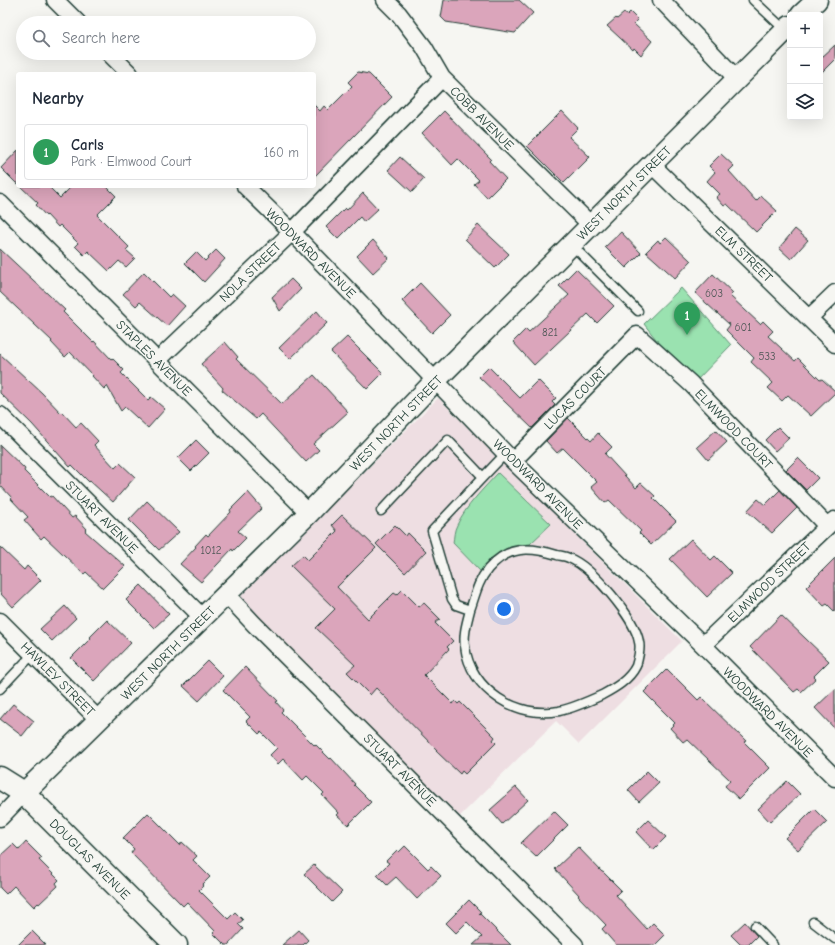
<!DOCTYPE html>
<meta charset="utf-8">
<style>
:root{--surface:#fff;--page:#f2f2f3;--text:#1f2937;--muted:#747a83;--line:#e0e1e3;--accent:#1a73e8}
body{margin:0;font-family:"Comic Neue",sans-serif;background:var(--page);color:var(--text)}
.controls{position:absolute;right:12px;top:12px;display:grid;overflow:hidden;border-radius:4px;box-shadow:0 4px 16px #0002}
.controls button{width:36px;height:36px;display:grid;place-items:center;padding:0;border:0;border-bottom:1px solid var(--line);background:var(--surface);color:var(--text);font:20px sans-serif}
.you{position:absolute;left:504px;top:609px;width:14px;height:14px;margin:-10px;border:3px solid #fff;border-radius:50%;background:#1a73e8;box-shadow:0 0 0 6px #1a73e833}
.badge{display:grid;place-items:center;width:26px;height:26px;border-radius:50%;background:var(--accent);color:#fff;font-size:13px;font-weight:700}
.pin{position:absolute;translate:-50% -33px;filter:drop-shadow(0 1px 2px #0008)}
.pin::after{content:'';position:absolute;top:21px;width:14px;height:12px;background:inherit;clip-path:polygon(0 0,100% 0,50% 100%)}
.list{margin:0;padding:0;list-style:none}
h2{display:flex;justify-content:space-between;align-items:center;height:52px;margin:0;padding:0 16px;font-size:17px}
h2 small{font-size:13px;font-weight:400;color:var(--muted)}
.list li{display:grid;grid-template-columns:26px 1fr auto;gap:12px;align-items:center;box-sizing:border-box;height:56px;margin:0 8px 8px;padding:0 8px;border:1px solid var(--line);border-radius:4px}
.list b{display:block;font-size:15px;white-space:nowrap}
.list p{margin:0;font-size:13px;white-space:nowrap;color:var(--muted)}
.list em{font-size:13px;font-style:normal;color:var(--muted)}
.icon{flex:none;width:22px;height:22px;fill:none;stroke:currentColor;stroke-width:2;stroke-linecap:round;stroke-linejoin:round}
.map{position:relative;flex:none;width:835px;height:945px;overflow:hidden}
.search{position:absolute;background:var(--surface);box-shadow:0 4px 16px #0002;left:16px;top:16px;width:300px;height:44px;display:flex;align-items:center;gap:10px;box-sizing:border-box;padding:0 14px;border-radius:22px;color:var(--muted);font-size:15px}
.panel{position:absolute;background:var(--surface);box-shadow:0 4px 16px #0002;left:16px;top:72px;width:300px;height:116px;border-radius:4px}
.map>svg:first-child{display:block}
.built{fill:#eedee2}
.green{fill:#9ae2b0;stroke:#5c9072}
.building{fill:#dba5bb;stroke:#1f3d34}
.lines{fill:none;stroke-linecap:round;stroke-linejoin:round}
.service-casing{stroke:#1f3d34;stroke-width:11}
.minor-casing{stroke:#1f3d34;stroke-width:19}
.tertiary-casing{stroke:#1f3d34;stroke-width:23}
.secondary-casing{stroke:#1f3d34;stroke-width:25}
.service{stroke:#f6f6f2;stroke-width:8}
.minor{stroke:#f6f6f2;stroke-width:16}
.tertiary{stroke:#f6f6f2;stroke-width:20}
.secondary{stroke:#f6f6f2;stroke-width:22}
.labels{text-anchor:middle;dominant-baseline:central;stroke-width:3;stroke-linejoin:round;paint-order:stroke}
.number-label{font-size:11px;fill:#4e5756}
.street-label{font-size:13px;fill:#1f3d34;stroke:#f6f6f2}
</style>
<div class="map">
<svg width="835" height="945" viewBox="0 0 835 945">
<rect width="100%" height="100%" fill="#f6f6f2"/>
<filter id="ink" filterUnits="userSpaceOnUse"><feTurbulence type="fractalNoise" baseFrequency=".025" numOctaves="2"/><feDisplacementMap in="SourceGraphic" scale="8" xChannelSelector="R" yChannelSelector="G"/><feConvolveMatrix kernelMatrix="1 2 1 2 8 2 1 2 1" color-interpolation-filters="sRGB"/></filter>
<g filter="url(#ink)">
<!-- built -->
<path class="built" d="M438 398 682 641 579 744 556 721 457 819 243 606 240 597Z"/>
<!-- green -->
<path class="green" d="M681 288 731 345 692 385 644 324Z
M498 473 551 524 530 544 521 545 499 553 481 572 453 543C454 537 454 530 457 525 465 507 484 488 498 473Z"/>
<!-- building -->
<path class="building" d="M444 0H519L533 13 515 33 446 22 441 17Z
M630 12 638 20 634 24 652 41 641 55 634 48 633 50 607 26 616 18 617 19 624 13 627 15Z
M835 45V59L820 74V59Z
M358 72 369 74 392 97 314 177V105L320 111 324 106 328 110 352 86 348 82Z
M444 111 491 159 489 161 506 179 487 198 474 184 479 180 458 159 452 165 422 133Z
M562 111 578 128 569 137 590 157 564 183 527 146Z
M18 150V185L1 168Z
M721 154 734 166 729 171 756 201 761 196 777 211 756 232 727 204 724 206 716 197 720 194 707 181 715 172 709 166Z
M400 157 424 179 412 192 388 170Z
M20 186H48L60 198 72 186H106L116 196 97 215 129 247 126 250 135 258 126 267 119 261 109 271 88 251 84 255 75 246 78 243 60 225 58 227 47 215 46 216 36 205 38 203Z
M363 193 378 209 364 222 360 217 338 239 326 227 345 208 347 210Z
M478 225 509 254 495 268 465 239Z
M795 229 808 240 791 259 779 248Z
M621 232 641 253 626 268 605 247Z
M666 237 691 261 675 278 646 252 658 240 660 243Z
M373 240 389 258 373 273 357 256Z
M0 249 65 310 63 312 93 342 94 341 111 359 112 358 124 370 121 373 148 400 151 397 165 409 148 428 125 407 121 411 107 386 104 389 92 376H93L70 352 65 357 51 342 52 341 0 292Z
M216 250 225 259 204 282 185 263 196 252 205 261Z
M576 269 614 306 597 323 588 314 534 365 513 342 526 329 529 332 569 295 559 286Z
M144 272 169 297 172 294 185 306 167 326 140 302 136 306 123 294Z
M713 274 733 293 730 296 760 324 763 321 773 331 768 336 795 361 798 358 820 380 822 379 835 391V393L811 416 788 395 782 401 768 388 773 383 751 362 754 358 726 330 730 325 695 293Z
M291 279 301 289 280 311 272 297Z
M420 283 450 315 432 333 402 301Z
M317 311 327 323 290 359 279 348Z
M347 337 383 373 367 389 331 352Z
M225 342 238 357 236 359 282 404 314 375 348 412 313 444 319 450 306 462 261 414 256 419 222 390 223 388 201 364Z
M0 354 42 393 61 413 62 412 76 427 81 423 98 441 94 445 115 468 120 463 135 477 113 502 90 481 89 482 72 465 70 467 32 424 0 393Z
M489 367 520 398 538 380 556 398 552 402 555 405 532 428 479 377Z
M568 418 591 441 598 433 612 447 605 454 636 488 641 483 655 496 653 498 676 521 651 545 639 533 641 531 609 500 605 503 591 487 597 482 563 448 557 453 546 441Z
M778 427 789 438 775 451 765 440Z
M716 430 727 442 708 460 697 447Z
M196 440 209 453 191 471 178 458Z
M0 445 25 469 24 471 50 497 52 496 72 518 75 516 87 529 85 531 125 566 103 588 86 572 84 574 44 536 41 539 24 520 28 517 11 499 12 498 0 485Z
M798 458 818 478 806 490 786 470Z
M780 490 797 508 772 533 747 511 758 499 765 505Z
M248 492 262 508 238 531 246 538 233 551 232 549 201 582 180 564 196 547 195 546 206 534 208 536 231 512 230 510Z
M147 501 179 532 159 550 129 520Z
M342 515 376 548 337 587 368 619 394 593 397 595 402 590 419 607 424 603 440 619 435 623 453 641 447 647 449 649 424 675 453 704 455 701 458 704 460 702 495 737 493 740 496 743 465 774 462 771 460 774 436 751 437 750 376 688 370 695 347 672 355 665 316 628 335 609 291 566 303 555 308 560 337 531 332 525Z
M395 525 406 536 408 533 426 551 405 573 376 544Z
M691 539 711 560 715 556 732 573 707 597 670 559Z
M0 547 24 570 27 566 41 580 13 607 0 593Z
M835 558V612L827 604 824 606 806 587Z
M141 585 169 614 154 628 126 600Z
M65 606 76 618 52 641 40 629Z
M781 615 829 661 814 676 816 678 801 692 798 689 794 692 750 647Z
M107 620 131 643 94 681 71 658 91 638 90 637Z
M208 661 223 676 199 701 183 686Z
M245 667 278 701 276 702 283 710 281 712 314 745 315 744 330 759 331 758 355 784 354 785 371 802 348 825 337 815 339 813 322 795 324 793 307 776 303 780 283 759 278 764 270 755 277 748 261 732 259 734 246 721 250 717 223 690Z
M667 669 698 700 701 697 746 741 744 742 770 768 739 799 725 786 730 780 687 739 683 742 670 728 675 723 644 692Z
M835 689V729L815 708Z
M13 704 34 721 22 736 0 719Z
M647 771 659 783 639 802 628 790Z
M787 781 800 794 770 822 758 809Z
M516 787 528 800 502 824 490 810Z
M814 809 827 822 798 850 785 838Z
M554 811 568 825 536 857 521 843Z
M148 813 180 845 182 842 197 856 193 860 210 877 202 885 203 886 199 890 228 919 235 912 243 920 238 924 243 929 228 945H225L213 933 215 931 187 902 183 906 131 853 134 849 123 838Z
M648 820 666 837 653 850 636 832Z
M26 842 42 858 39 860 59 880 56 883 58 886 39 904 38 903 34 907 14 886 6 894 0 888V856L13 844 19 850Z
M405 846 428 869 431 866 441 876 417 899 396 877 387 885 377 875 389 863 386 861 397 850 399 852Z
M578 847 602 872H603L621 890 616 895 647 929 653 923 665 935 655 945H616L602 929 606 925 578 896 579 895 555 869Z
M314 865 342 892 332 902 304 874Z
M469 900 481 912 479 913 511 945H473L482 937 467 922 456 933 446 923Z
M745 922 757 936 748 945H741L731 935Z
M299 930 308 940 303 945H282Z
M32 931 46 945H18Z"/>
<g class="lines">
<!-- service casing -->
<g class="service-casing">
<path id="service" d="M753 0 785 30
M572 245 638 311
M381 511 448 440 483 477 506 453
M470 610C467 622 463 634 465 646 470 690 517 719 559 711 573 708 589 701 602 695 615 688 629 680 636 666 638 659 641 649 639 642 635 618 592 567 569 558 565 556 561 556 557 555 531 547 508 545 488 569 478 581 475 596 470 610L456 605 452 599 432 531 483 477
M0 689 33 654
M813 922 835 939
M755 926 773 945"/>
</g>
<!-- minor casing -->
<g class="minor-casing">
<path id="minor" d="M55 0 78 23
M385 0 399 14 424 47 442 78 592 226
M661 0 737 79
M109 53 130 74
M652 165 835 344
M245 186 292 232 513 461 703 645 835 778
M0 203 309 513
M809 318 835 293
M157 361 292 232 442 78
M0 415 203 618
M513 461 637 335 691 384 827 526
M226 594 254 624 575 945
M0 621 99 720
M703 645 834 520
M0 818 24 793"/>
</g>
<!-- tertiary casing -->
<g class="tertiary-casing">
<path id="tertiary" d="M801 15 817 0
M24 793 309 513 436 380 790 26"/>
</g>
<!-- secondary casing -->
<g class="secondary-casing">
<path id="secondary" d="M0 778 24 793 176 945"/>
</g>
<!-- service -->
<use href="#service" class="service"/>
<!-- minor -->
<use href="#minor" class="minor"/>
<!-- tertiary -->
<use href="#tertiary" class="tertiary"/>
<!-- secondary -->
<use href="#secondary" class="secondary"/>
</g>
</g>
<g class="labels">
<!-- number labels -->
<g class="number-label">
<text x="714" y="293">603</text>
<text x="743" y="327">601</text>
<text x="550" y="332">821</text>
<text x="767" y="356">533</text>
<text x="211" y="550">1012</text>
</g>
<!-- street labels -->
<g class="street-label">
<text transform="translate(482 118) rotate(45)">COBB AVENUE</text>
<text transform="translate(624 193) rotate(-45)">WEST NORTH STREET</text>
<text transform="translate(311 253) rotate(45)">WOODWARD AVENUE</text>
<text transform="translate(744 254) rotate(44)">ELM STREET</text>
<text transform="translate(250 272) rotate(-44)">NOLA STREET</text>
<text transform="translate(154 358) rotate(45)">STAPLES AVENUE</text>
<text transform="translate(575 398) rotate(-45)">LUCAS COURT</text>
<text transform="translate(396 423) rotate(-46)">WEST NORTH STREET</text>
<text transform="translate(734 429) rotate(46)">ELMWOOD COURT</text>
<text transform="translate(538 484) rotate(45)">WOODWARD AVENUE</text>
<text transform="translate(102 517) rotate(45)">STUART AVENUE</text>
<text transform="translate(769 582) rotate(-44)">ELMWOOD STREET</text>
<text transform="translate(168 653) rotate(-45)">WEST NORTH STREET</text>
<text transform="translate(58 679) rotate(45)">HAWLEY STREET</text>
<text transform="translate(768 712) rotate(45)">WOODWARD AVENUE</text>
<text transform="translate(400 770) rotate(45)">STUART AVENUE</text>
<text transform="translate(90 859) rotate(45)">DOUGLAS AVENUE</text>
</g>
</g>
</svg>
<div class="controls">
<button>+</button>
<button>−</button>
<button><svg class="icon" aria-label="layers" viewBox="0 0 24 24"><path d="M12 4l9 5-9 5-9-5zM3 14l9 5 9-5"/></svg></button>
</div>
<div class="you"></div>
<div class="pin badge" style="left:687px;top:335px;background:#2e9e5b">1</div>
<div class="search"><svg class="icon" aria-label="search" viewBox="0 0 24 24"><circle cx="10" cy="10" r="6"/><path d="M15 15l6 6"/></svg>Search here</div>
<section class="panel">
<h2>Nearby<small></small></h2>
<ul class="list">
<li><span class="badge" style="background:#2e9e5b">1</span><div><b>Carls</b><p>Park · Elmwood Court</p></div><em>160 m</em></li>
</ul>
</section>
</div>
